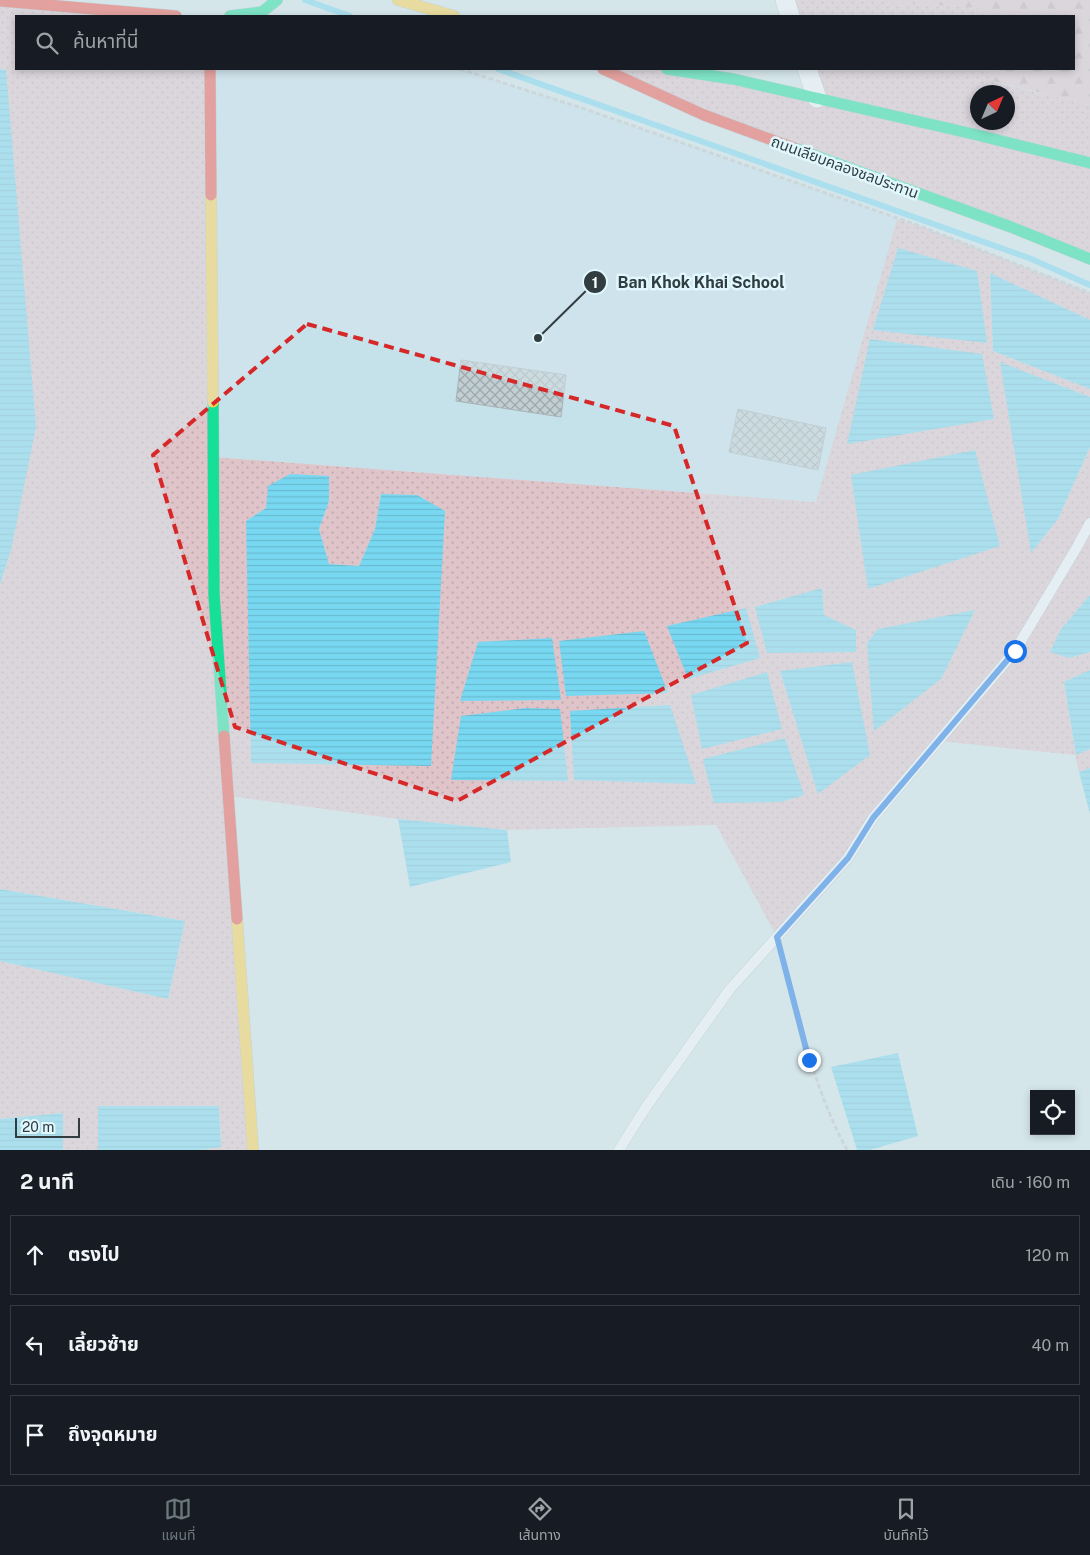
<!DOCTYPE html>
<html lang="th">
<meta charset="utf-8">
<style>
:root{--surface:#171b24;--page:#20242c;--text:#f1f3f6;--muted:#9ea1a6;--line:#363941;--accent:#6b787c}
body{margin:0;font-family:"Public Sans","Noto Sans Thai",sans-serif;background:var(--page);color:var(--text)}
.controls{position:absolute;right:15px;bottom:15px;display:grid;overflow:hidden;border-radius:0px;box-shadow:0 2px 8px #0003}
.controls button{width:45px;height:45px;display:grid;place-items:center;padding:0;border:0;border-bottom:1px solid var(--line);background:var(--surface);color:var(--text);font:25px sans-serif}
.compass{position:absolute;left:970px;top:85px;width:45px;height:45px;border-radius:50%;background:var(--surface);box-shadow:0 2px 8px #0003;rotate:44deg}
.scale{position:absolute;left:15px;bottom:12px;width:65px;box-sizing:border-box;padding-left:5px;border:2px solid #313d40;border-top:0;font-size:14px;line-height:18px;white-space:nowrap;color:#313d40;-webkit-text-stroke:4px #e0f7fe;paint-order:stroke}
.stop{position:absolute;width:15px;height:15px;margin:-11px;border:4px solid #1a73e8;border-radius:50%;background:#fff}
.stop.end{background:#1a73e8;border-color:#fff;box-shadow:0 1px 5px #0008}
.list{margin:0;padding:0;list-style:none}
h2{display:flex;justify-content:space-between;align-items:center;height:65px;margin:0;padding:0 20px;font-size:21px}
h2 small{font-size:16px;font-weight:400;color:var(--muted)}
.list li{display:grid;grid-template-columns:32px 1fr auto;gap:15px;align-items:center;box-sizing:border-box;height:80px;margin:0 10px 10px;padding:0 10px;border:1px solid var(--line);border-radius:0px}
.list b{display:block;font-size:19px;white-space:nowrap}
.list em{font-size:16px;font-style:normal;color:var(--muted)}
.icon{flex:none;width:28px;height:28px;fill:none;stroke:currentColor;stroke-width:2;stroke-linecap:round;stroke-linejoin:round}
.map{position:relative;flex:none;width:1090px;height:1150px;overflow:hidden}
.search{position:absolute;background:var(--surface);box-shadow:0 2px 8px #0003;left:15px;right:15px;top:15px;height:55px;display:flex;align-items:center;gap:12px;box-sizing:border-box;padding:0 18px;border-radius:0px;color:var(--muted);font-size:19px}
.sheet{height:335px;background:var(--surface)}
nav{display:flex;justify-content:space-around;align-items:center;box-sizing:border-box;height:70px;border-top:1px solid var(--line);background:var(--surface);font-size:14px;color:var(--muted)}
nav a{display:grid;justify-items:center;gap:2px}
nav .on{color:var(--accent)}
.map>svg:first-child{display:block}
.built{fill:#c5e1ea}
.grass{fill:url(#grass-dots);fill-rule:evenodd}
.forest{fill:url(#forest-firs)}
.water{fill:url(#water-rules)}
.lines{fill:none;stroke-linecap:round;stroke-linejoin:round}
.stream{stroke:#78d8f1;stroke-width:6}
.building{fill:url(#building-cross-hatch);stroke:#a7b3b7}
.lane-casing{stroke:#b0bdc1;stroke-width:11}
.street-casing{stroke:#b0bdc1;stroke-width:20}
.fast-casing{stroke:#b0bdc1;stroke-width:12}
.slow-casing{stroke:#b0bdc1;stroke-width:12}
.jam-casing{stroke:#b0bdc1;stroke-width:12}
.path{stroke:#c1c6c8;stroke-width:3;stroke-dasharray:5 2.5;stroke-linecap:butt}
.lane{stroke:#f9fbfc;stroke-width:10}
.street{stroke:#f9fbfc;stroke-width:19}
.fast{stroke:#16e098;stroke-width:11}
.slow{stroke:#ffcf43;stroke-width:11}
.jam{stroke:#f24e42;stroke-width:11}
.route{stroke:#1a73e8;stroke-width:6}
.marked{fill:none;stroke:#d62828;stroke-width:4;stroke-dasharray:10 6;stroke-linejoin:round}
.labels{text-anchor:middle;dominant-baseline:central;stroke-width:5;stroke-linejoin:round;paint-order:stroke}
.street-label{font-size:15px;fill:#313d40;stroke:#e0f7fe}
.leader{fill:none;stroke:#313d40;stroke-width:2}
.callout-dot{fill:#313d40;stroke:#e0f7fe;stroke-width:2}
.mark-label{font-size:15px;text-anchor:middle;font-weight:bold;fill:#fff}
.callout-label{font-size:16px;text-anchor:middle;font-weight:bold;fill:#313d40;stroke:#e0f7fe;stroke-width:5;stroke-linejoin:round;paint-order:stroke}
</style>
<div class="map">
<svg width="1090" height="1150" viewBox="0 0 1090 1150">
<defs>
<pattern id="grass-dots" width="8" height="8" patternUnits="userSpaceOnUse" patternTransform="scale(1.25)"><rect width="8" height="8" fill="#dfc4c9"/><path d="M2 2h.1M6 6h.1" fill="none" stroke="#c0a9ae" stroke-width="1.8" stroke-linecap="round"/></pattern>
<pattern id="forest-firs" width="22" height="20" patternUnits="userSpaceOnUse" patternTransform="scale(1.25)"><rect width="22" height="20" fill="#dfc4c9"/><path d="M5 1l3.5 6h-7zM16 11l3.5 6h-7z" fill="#c0a9ae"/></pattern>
<pattern id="water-rules" width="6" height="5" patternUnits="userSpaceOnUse" patternTransform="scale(1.25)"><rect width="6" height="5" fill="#78d8f1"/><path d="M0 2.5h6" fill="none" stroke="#68bad0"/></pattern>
<pattern id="building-cross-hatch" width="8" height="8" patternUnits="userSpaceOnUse" patternTransform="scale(1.25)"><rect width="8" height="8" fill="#c1ced2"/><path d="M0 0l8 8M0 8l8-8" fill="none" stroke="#9da8ac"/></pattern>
</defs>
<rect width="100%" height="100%" fill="#d6e6eb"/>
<!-- built -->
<path class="built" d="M210 69H460L582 108 897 219 817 502 213 457Z"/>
<!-- grass -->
<path class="grass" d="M785 0H854L980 8 981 16H790Z
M0 1 176 16H16V69H210L213 457 816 502 897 219 920 226 1090 293V320L990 274 993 351 1090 389V397L1000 363 1058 519 1090 447V595L1061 629 1069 658 1090 652V670L1064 682 1076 755 1090 749V768L1079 772 1075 755 939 741 848 858 777 937 716 825 507 830 398 819 229 796 253 1150H200L221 1147 219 1106H98V1150H63L62 1113 0 1119V961L168 999 185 921 0 889V585L11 550 6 70 0 69ZM381 494 431 766 246 521 266 508 329 501 319 529 329 564 359 566 375 529ZM822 589 824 615 755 607ZM852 663 835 780 819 794 780 672Z
M603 69H667L816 98 807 69H991L994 82 1090 105V259ZM978 92H1008V122H978Z"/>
<!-- forest -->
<path class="forest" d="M854 0H1090V105L993 81 991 69H1074V16H981L980 8Z"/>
<!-- water -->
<path class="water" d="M0 69 6 70 36 427 11 550 0 585Z
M898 248 977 271 987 343 873 330Z
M990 273 1090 320V389L993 351Z
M870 339 982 354 994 419 847 444Z
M1000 362 1090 397V447L1058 519 1031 553Z
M975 450 1000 546 868 589 851 475Z
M290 474 329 476V501L319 529 329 564 359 566 375 529 381 494 417 495 445 511 431 766 251 763 246 521 266 508 268 486Z
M822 588 824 615 856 630V652L767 653 755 607Z
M1090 595V652L1069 658 1050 652 1061 629Z
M746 608 760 658 688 679 667 626Z
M975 610 941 679 874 731 867 643 878 629Z
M644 631 668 693 566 696 559 641Z
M552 638 561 700 460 701 478 642Z
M852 662 870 755 818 794 780 671Z
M1090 670V749L1076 755 1064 682Z
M767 672 782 729 702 749 691 695Z
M670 705 696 784 574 780 570 711Z
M525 708 560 709 568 781 451 780 461 716Z
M785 738 804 795 781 802 714 803 703 759Z
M1090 768V814L1079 772Z
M398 819 507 830 511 862 410 887Z
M0 889 185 921 168 999 0 961Z
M898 1053 918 1136 870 1150H857L831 1067Z
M98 1106H219L221 1147 200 1150H98Z
M63 1113V1150H0V1119Z"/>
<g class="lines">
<!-- stream -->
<path class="stream" d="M305 0 350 16
M498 69 1029 258 1090 285"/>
</g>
<!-- building -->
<path class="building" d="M461 360 566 375 561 417 456 401Z
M738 409 826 428 818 470 729 452Z"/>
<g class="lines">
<!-- lane casing -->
<g class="lane-casing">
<path id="lane" d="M619 1150 646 1107 730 989 848 858 873 818 1015 651 1077 547 1090 523"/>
</g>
<!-- street casing -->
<g class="street-casing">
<path id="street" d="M785 0 790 16
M807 69 817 98"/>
</g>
<!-- fast casing -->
<g class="fast-casing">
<path id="fast" d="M230 16 262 12 277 0
M667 69 733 79 973 134 1090 163
M794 148 1011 227 1090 259
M213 402 214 595 224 736"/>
</g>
<!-- slow casing -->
<g class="slow-casing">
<path id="slow" d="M398 0 454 16
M211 195 213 402
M237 919 253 1150"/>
</g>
<!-- jam casing -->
<g class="jam-casing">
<path id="jam" d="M0 1 176 16
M210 69 211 195
M603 69 704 115 794 148
M224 736 237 919"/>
</g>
<!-- path -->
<path class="path" d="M460 69 582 108 920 226 1090 293
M782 954C799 1021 814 1089 847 1150"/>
<!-- lane -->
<use href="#lane" class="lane"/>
<!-- street -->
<use href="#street" class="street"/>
<!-- fast -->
<use href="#fast" class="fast"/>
<!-- slow -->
<use href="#slow" class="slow"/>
<!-- jam -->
<use href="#jam" class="jam"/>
</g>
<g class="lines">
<!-- route -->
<path class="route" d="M809 1060 777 937 848 858 873 818 1015 651"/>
</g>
<!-- marked area -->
<path d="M0 0H1090V1150H0ZM307 324 674 426 747 643 457 801 235 727 153 455Z" fill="#d6e6eb" fill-opacity=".55" fill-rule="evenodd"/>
<path class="marked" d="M307 324 674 426 747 643 457 801 235 727 153 455Z"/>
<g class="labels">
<!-- street labels -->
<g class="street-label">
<text transform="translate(845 167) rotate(20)">ถนนเลียบคลองชลประทาน</text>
</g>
</g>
<!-- callouts -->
<path class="leader" d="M538 338L595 282"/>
<g class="callout-dot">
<circle cx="538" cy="338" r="5"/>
<circle cx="595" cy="282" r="12"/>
</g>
<g class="mark-label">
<text x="595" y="288">1</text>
</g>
<g class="callout-label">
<text x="701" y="288">Ban Khok Khai School</text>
</g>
</svg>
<div class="controls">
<button><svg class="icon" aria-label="locate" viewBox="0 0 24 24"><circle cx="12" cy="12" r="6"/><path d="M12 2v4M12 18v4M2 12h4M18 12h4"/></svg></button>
</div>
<svg class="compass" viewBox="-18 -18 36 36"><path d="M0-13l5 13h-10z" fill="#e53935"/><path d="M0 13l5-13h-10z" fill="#9ea1a6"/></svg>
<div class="scale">20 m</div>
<div class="stop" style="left:1015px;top:651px"></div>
<div class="stop end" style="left:809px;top:1060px"></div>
<div class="search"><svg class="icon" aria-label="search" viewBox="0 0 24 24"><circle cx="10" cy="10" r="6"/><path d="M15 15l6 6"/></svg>ค้นหาที่นี่</div>
</div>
<section class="sheet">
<h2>2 นาที<small>เดิน · 160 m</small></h2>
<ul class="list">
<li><svg class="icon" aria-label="ahead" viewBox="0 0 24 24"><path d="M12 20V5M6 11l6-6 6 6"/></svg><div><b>ตรงไป</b></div><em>120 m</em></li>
<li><svg class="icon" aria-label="left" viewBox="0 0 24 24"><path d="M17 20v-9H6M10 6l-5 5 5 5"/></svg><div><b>เลี้ยวซ้าย</b></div><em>40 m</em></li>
<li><svg class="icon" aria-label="arrive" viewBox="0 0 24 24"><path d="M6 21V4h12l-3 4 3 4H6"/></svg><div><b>ถึงจุดหมาย</b></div></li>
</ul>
</section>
<nav>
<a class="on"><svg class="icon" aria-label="map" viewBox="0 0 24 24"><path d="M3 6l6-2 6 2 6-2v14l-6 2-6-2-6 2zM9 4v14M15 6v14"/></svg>แผนที่</a>
<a><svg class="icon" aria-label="directions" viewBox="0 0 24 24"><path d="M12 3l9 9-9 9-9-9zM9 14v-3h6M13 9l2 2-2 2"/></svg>เส้นทาง</a>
<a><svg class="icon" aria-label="saved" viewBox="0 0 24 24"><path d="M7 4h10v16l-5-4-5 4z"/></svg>บันทึกไว้</a>
</nav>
